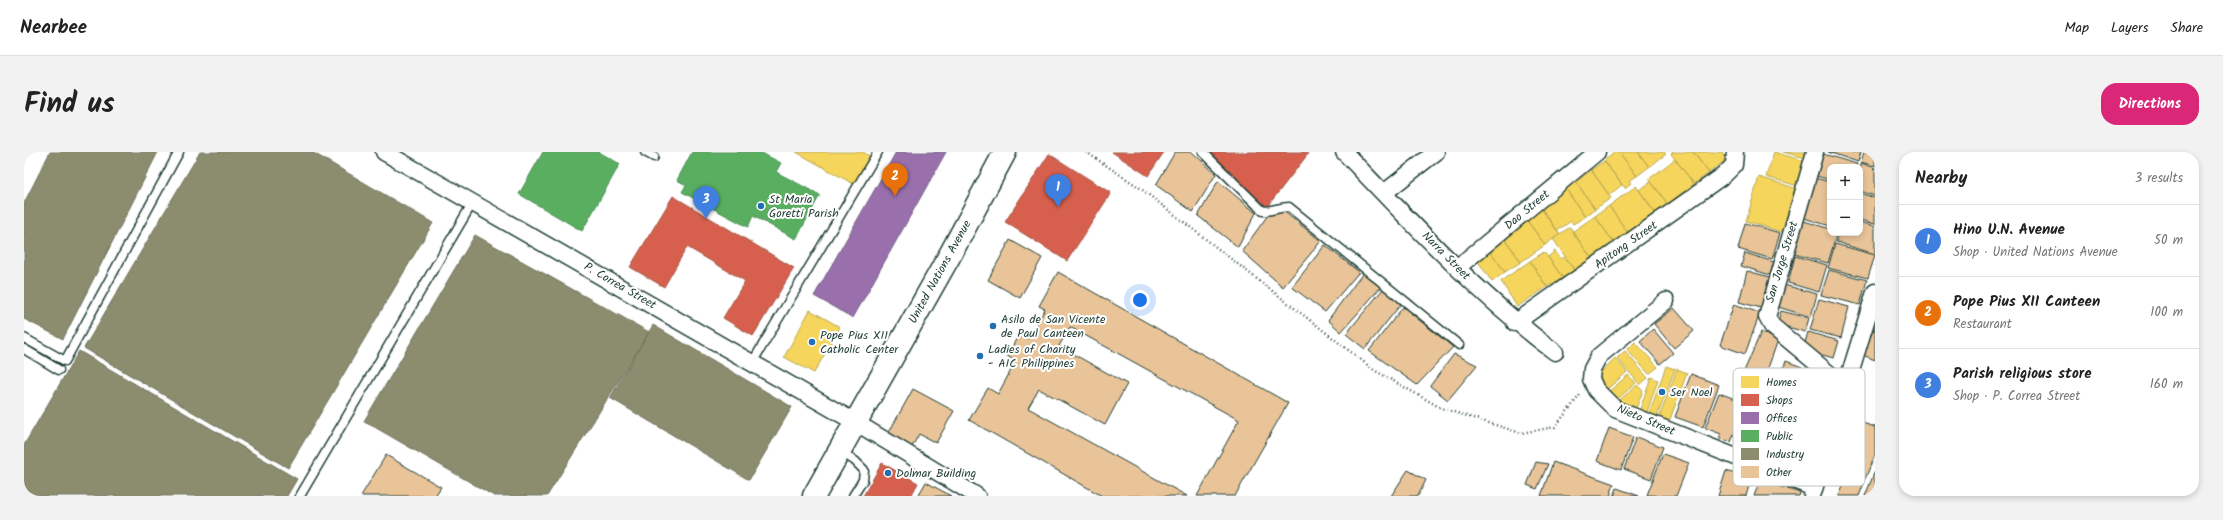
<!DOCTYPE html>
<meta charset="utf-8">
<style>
:root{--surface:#fff;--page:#f2f2f2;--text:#222;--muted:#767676;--line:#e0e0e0;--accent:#db2777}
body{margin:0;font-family:Kalam,sans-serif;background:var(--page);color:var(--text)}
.controls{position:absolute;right:12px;top:12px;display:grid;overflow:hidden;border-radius:8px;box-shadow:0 2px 6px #0003}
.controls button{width:36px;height:36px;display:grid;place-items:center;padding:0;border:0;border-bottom:1px solid var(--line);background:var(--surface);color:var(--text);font:20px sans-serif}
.you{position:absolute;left:1116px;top:148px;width:14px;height:14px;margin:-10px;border:3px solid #fff;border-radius:50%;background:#1a73e8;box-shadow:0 0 0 6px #1a73e833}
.badge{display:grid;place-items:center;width:26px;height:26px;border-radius:50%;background:var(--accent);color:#fff;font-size:13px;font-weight:700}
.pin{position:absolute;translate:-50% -33px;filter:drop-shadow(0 1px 2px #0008)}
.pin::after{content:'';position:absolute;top:21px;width:14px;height:12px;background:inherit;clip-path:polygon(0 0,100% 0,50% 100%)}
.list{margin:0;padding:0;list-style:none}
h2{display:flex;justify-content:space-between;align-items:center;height:52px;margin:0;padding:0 16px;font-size:17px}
h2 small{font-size:13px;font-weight:400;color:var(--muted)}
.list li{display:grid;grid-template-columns:26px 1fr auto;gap:12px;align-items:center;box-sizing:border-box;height:72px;padding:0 16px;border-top:1px solid var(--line)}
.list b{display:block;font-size:15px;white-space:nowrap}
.list p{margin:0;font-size:13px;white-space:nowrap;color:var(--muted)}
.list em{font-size:13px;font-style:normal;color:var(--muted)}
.map{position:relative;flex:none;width:1851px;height:344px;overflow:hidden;border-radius:16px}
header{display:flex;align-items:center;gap:24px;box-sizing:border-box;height:56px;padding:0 20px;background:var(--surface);border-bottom:1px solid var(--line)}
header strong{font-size:19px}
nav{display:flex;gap:22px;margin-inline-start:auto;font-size:14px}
.intro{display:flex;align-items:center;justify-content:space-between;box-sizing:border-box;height:96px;padding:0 24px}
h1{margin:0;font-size:28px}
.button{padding:10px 18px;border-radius:16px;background:var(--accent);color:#fff;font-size:14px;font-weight:700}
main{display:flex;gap:24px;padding:0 24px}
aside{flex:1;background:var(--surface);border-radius:16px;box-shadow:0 2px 6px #0003}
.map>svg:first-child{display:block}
.homes{fill:#f6d55c;stroke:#b6a750}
.shops{fill:#d6604d;stroke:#9f5646}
.offices{fill:#9970ab;stroke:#746187}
.public{fill:#5aae61;stroke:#488c54}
.industry{fill:#8c8c6e;stroke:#6b745d}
.building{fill:#e9c499;stroke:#1f3d34}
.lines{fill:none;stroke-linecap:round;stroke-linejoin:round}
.service-casing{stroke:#1f3d34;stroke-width:11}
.minor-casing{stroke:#1f3d34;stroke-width:19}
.secondary-casing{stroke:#1f3d34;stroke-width:25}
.path{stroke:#1f3d34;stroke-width:2.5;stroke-dasharray:1 3;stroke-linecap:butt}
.service{stroke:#fff;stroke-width:8}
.minor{stroke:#fff;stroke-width:16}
.secondary{stroke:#fff;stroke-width:22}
.poi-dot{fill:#1f6fb2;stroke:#fff;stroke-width:1.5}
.labels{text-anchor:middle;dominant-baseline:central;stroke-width:4;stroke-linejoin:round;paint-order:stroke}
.poi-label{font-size:12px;fill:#1f3d34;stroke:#fff;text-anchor:start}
.street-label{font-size:12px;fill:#1f3d34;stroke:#fff}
.key{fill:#fff;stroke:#bcc5c2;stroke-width:1}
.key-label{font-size:11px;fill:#1f3d34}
</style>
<header>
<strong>Nearbee</strong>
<nav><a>Map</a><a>Layers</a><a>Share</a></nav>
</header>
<div class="intro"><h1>Find us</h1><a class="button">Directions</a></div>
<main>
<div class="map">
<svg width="1851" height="344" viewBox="0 0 1851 344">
<rect width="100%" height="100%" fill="#fff"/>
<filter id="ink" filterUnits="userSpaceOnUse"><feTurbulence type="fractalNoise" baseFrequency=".025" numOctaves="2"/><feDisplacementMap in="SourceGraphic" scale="8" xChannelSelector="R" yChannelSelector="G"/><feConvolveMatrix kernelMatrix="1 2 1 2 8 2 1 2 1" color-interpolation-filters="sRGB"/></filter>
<g filter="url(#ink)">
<!-- homes -->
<path class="homes" d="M772 0H839L849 6 833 34Z
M1591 0H1595L1613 24 1605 29 1607 31 1601 36 1580 9Z
M1595 0H1614L1625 15 1613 24Z
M1614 0H1640L1642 2 1625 15Z
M1649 0H1669L1685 21 1670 32 1647 2Z
M1669 0H1698L1703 7 1685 21Z
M1750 0 1781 9 1774 34 1742 25Z
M1759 0H1783L1781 6Z
M1651 7 1670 32 1644 52 1625 27Z
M1580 9 1598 33 1585 43 1567 18Z
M1567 18 1587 46 1571 57 1552 30Z
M1735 25 1771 36 1758 80 1722 69Z
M1552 30 1571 57 1561 65 1542 37Z
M1627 30 1644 52 1632 62 1615 38Z
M1612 34 1632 62 1605 82 1585 54Z
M1542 37 1561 65 1549 72 1547 69 1533 79 1517 56Z
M1585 54 1604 81 1590 91 1571 64Z
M1517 56 1536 82 1521 93 1502 67Z
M1571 64 1590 91 1568 106 1548 80Z
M1502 67 1521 93 1497 110 1479 84Z
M1546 75 1569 109 1552 120 1529 87Z
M1479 84 1497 110 1481 120 1464 96Z
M1464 96 1481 120 1468 130 1451 105Z
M1531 99 1537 107 1541 105 1550 118 1539 126 1524 105Z
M1520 100 1539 126 1523 135 1506 109Z
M1506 109 1523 135 1493 155 1477 129Z
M786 158 816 175 790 221 760 205Z
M1611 190 1634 215 1625 222 1603 198Z
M1601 199 1624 226 1616 233 1593 206Z
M1591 206 1603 220 1580 240 1573 233 1575 222Z
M1642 214 1651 217 1633 265 1625 262Z
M1653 217 1663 221 1645 270 1635 266Z
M1604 223 1612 231 1589 251 1582 242Z
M1627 225 1634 228 1622 263 1615 260Z
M1613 233 1619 239 1611 259 1591 252Z"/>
<!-- shops -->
<path class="shops" d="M1088 0H1140L1124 24Z
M1185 0H1281L1284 2 1243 55Z
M1025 2 1087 41 1043 109 981 70Z
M649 44 770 116 729 184 699 166 721 129 663 95 640 135 606 115Z
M858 311 894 331 887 344H839Z"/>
<!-- offices -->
<path class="offices" d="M872 0H922L829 166 790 144Z"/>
<!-- public -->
<path class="public" d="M519 0H575L596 12 558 79 495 42Z
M668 0H736L757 11 752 20 796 43 772 87 729 64 724 75 658 40 662 33 653 28Z"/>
<!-- industry -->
<path class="industry" d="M26 0H134L39 187 0 167V51Z
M176 0H288L409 71 264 316 60 196Z
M451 83 625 180 523 344H470L340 269Z
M629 173 768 255 725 328 586 246Z
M55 199 273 327 263 344H0V293Z"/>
<!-- building -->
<path class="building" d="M1151 0H1168L1192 22 1169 60 1132 33Z
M1804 0H1837L1834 10Z
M1840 0H1851V14L1837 10Z
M1799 2 1833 12 1832 15H1806V28L1793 24Z
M1837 11 1851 16V44L1836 39Z
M1791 26 1806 30V74L1780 66Z
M1194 29 1232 61 1214 95 1174 64Z
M1836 41 1851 46V72L1836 68Z
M1258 58 1297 89 1259 135 1218 99 1244 63Z
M1780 69 1806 77V81H1813L1804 111 1770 102Z
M1836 70 1851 74V102L1812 90 1815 81H1836Z
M1721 71 1756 81 1748 107 1714 97Z
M986 88 1018 106 996 146 964 128Z
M1811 92 1851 103 1844 126 1804 116Z
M1301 93 1335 120 1301 160 1268 135Z
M1721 101 1750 110 1746 123 1717 114Z
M1771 104 1803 113 1795 140 1764 131Z
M1805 118 1843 128 1836 153 1797 143Z
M1723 119 1746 125 1737 156 1715 150Z
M1034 120 1264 251 1211 344H1173L1215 268 1046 175 1035 194 1103 232 1081 273 1015 237 1004 256 1163 344H1078L945 268 964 236 974 242 992 209 983 204 995 182 1004 187 1021 157 1015 154Z
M1339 121 1357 135 1317 180 1304 168Z
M1760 133 1793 142 1787 165 1754 155Z
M1359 137 1377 152 1341 197 1322 182Z
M1795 147 1825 155 1817 186 1786 178Z
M1710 152 1736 161 1721 202 1696 193Z
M1379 155 1429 195 1393 233 1345 199Z
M1650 156 1670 179 1650 196 1630 172Z
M1757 159 1785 166 1781 180 1753 172Z
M1851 167V178L1848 176Z
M1629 177 1649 201 1636 212 1616 189Z
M1848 178 1851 179V208L1839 203Z
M1737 180 1754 188 1733 247 1712 238Z
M1784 180 1815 189 1810 206 1779 198Z
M1430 202 1453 213 1424 248 1406 234Z
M1762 209 1778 215 1768 243 1753 235Z
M1667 222 1695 233 1679 275 1651 265Z
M889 237 930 259 912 291 895 282 888 295 864 282Z
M1695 241 1722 251 1707 290 1695 286 1697 282 1681 276Z
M1820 265 1851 275V303L1841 327 1809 313Z
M1585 276 1609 285 1597 318 1573 309Z
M1612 285 1639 295 1627 327 1600 317Z
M1639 302 1665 311 1652 344 1623 343Z
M362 303 417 335 411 344H337Z
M1512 310 1524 312 1513 337 1503 333Z
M1529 310 1590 332 1586 344H1517Z
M1384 318 1402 328 1394 344H1367Z
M1702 319 1727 327 1722 344H1694Z
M1851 319V344H1841Z
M1824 323 1840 331 1835 344H1815Z
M1736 328 1776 341 1775 344H1730Z
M902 330 927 344H894Z
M1593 336 1615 344H1590Z"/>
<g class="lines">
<!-- service casing -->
<g class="service-casing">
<path id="service" d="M621 0 630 5
M1179 0 1239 59C1249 59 1256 55 1265 55L1435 193
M0 186 41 209 155 0
M0 197 35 218
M728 211 854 0
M816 299 831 309 840 318 839 328 829 344
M276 344 449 50"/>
</g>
<!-- minor casing -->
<g class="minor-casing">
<path id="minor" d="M360 0 831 270 953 344
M1320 0C1387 70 1453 142 1531 200
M1791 0 1743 165 1748 174 1821 235
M1360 41 1412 0
M1434 115 1573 0
M1642 149 1575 204 1568 217 1567 227 1572 238 1591 257 1790 336
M1491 171 1700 23 1710 13 1711 0
M1788 344 1851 140"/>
</g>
<!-- secondary casing -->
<g class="secondary-casing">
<path id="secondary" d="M790 344 927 101 981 0"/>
</g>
<!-- path -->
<path class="path" d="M1062 0 1116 36 1350 218 1417 256 1497 281 1531 275 1556 243"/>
<!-- service -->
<use href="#service" class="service"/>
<!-- minor -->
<use href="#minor" class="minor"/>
<!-- secondary -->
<use href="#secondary" class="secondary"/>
</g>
</g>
<!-- markers -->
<g class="poi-dot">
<circle cx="737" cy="54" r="4"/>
<circle cx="969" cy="174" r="4"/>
<circle cx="788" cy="190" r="4"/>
<circle cx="956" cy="204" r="4"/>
<circle cx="1638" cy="240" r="4"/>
<circle cx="864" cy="321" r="4"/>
</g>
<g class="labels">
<!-- poi labels -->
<g class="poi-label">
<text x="745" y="47">St Maria<tspan x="745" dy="14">Goretti Parish</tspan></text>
<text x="977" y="167">Asilo de San Vicente<tspan x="977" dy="14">de Paul Canteen</tspan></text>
<text x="796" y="183">Pope Pius XII<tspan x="796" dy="14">Catholic Center</tspan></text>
<text x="964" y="197">Ladies of Charity<tspan x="964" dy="14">- AIC Philippines</tspan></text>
<text x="1646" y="240">Ser Noel</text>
<text x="872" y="321">Dolmar Building</text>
</g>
<!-- street labels -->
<g class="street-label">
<text transform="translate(1503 58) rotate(-40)">Dao Street</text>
<text transform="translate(1602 93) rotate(-35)">Apitong Street</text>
<text transform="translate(1422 104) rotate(45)">Narra Street</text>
<text transform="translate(1758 110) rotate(-73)">San Jorge Street</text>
<text transform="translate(916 120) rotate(-61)">United Nations Avenue</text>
<text transform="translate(596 134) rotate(30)">P. Correa Street</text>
<text transform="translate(1622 268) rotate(23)">Nieto Street</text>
</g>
</g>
<!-- legend -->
<rect x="1709" y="216" width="132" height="118" rx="6" class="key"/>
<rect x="1717" y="224" width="18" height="12" fill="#f6d55c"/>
<rect x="1717" y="242" width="18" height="12" fill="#d6604d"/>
<rect x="1717" y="260" width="18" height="12" fill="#9970ab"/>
<rect x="1717" y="278" width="18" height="12" fill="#5aae61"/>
<rect x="1717" y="296" width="18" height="12" fill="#8c8c6e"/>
<rect x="1717" y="314" width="18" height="12" fill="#e9c499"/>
<g class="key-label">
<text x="1742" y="234">Homes</text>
<text x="1742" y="252">Shops</text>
<text x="1742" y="270">Offices</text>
<text x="1742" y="288">Public</text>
<text x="1742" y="306">Industry</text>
<text x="1742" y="324">Other</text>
</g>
</svg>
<div class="controls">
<button>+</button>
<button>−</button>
</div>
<div class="you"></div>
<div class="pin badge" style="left:1034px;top:55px;background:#3f7fe0">1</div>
<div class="pin badge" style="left:871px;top:44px;background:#e8710a">2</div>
<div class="pin badge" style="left:682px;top:67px;background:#3f7fe0">3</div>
</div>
<aside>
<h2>Nearby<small>3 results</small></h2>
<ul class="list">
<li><span class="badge" style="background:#3f7fe0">1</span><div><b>Hino U.N. Avenue</b><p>Shop · United Nations Avenue</p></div><em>50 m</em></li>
<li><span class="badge" style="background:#e8710a">2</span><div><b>Pope Pius XII Canteen</b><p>Restaurant</p></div><em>100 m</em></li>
<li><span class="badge" style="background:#3f7fe0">3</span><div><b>Parish religious store</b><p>Shop · P. Correa Street</p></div><em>160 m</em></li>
</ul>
</aside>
</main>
